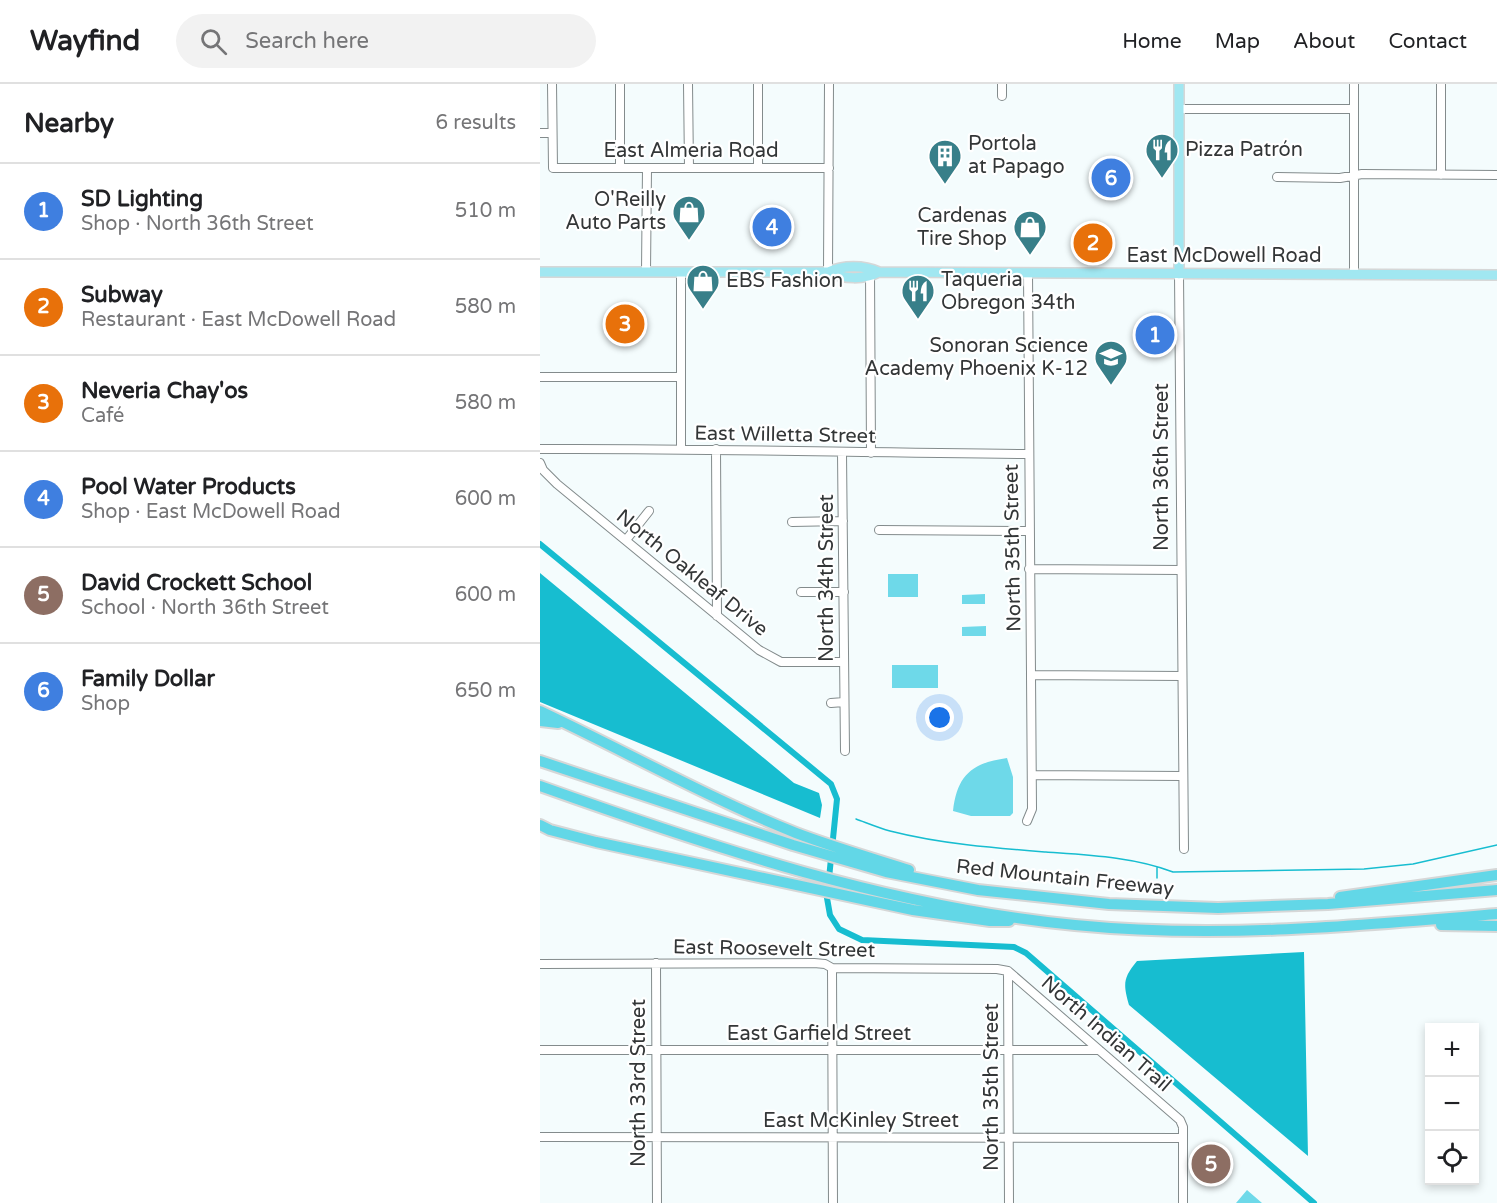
<!DOCTYPE html>
<meta charset="utf-8">
<style>
:root{--surface:#fff;--page:#f2f2f2;--text:#202124;--muted:#757577;--line:#e0e0e0;--accent:#ea580c}
body{margin:0;font-family:"Varela Round",sans-serif;background:var(--page);color:var(--text)}
.controls{position:absolute;right:18px;bottom:18px;display:grid;overflow:hidden;border-radius:0px;box-shadow:0 3px 9px #0003}
.controls button{width:54px;height:54px;display:grid;place-items:center;padding:0;border:0;border-bottom:2px solid var(--line);background:var(--surface);color:var(--text);font:30px sans-serif}
.you{position:absolute;left:400px;top:634px;width:21px;height:21px;margin:-15px;border:4px solid #fff;border-radius:50%;background:#1a73e8;box-shadow:0 0 0 9px #1a73e833}
.badge{display:grid;place-items:center;width:39px;height:39px;border-radius:50%;background:var(--accent);color:#fff;font-size:20px;font-weight:700}
.pin{position:absolute;translate:-50% -50%;border:3px solid #fff;box-shadow:0 2px 6px #0006}
.list{margin:0;padding:0;list-style:none}
h2{display:flex;justify-content:space-between;align-items:center;height:78px;margin:0;padding:0 24px;font-size:26px}
h2 small{font-size:20px;font-weight:400;color:var(--muted)}
.list li{display:grid;grid-template-columns:39px 1fr auto;gap:18px;align-items:center;box-sizing:border-box;height:96px;padding:0 24px;border-top:2px solid var(--line)}
.list b{display:block;font-size:22px;white-space:nowrap}
.list p{margin:0;font-size:20px;white-space:nowrap;color:var(--muted)}
.list em{font-size:20px;font-style:normal;color:var(--muted)}
.icon{flex:none;width:33px;height:33px;fill:none;stroke:currentColor;stroke-width:2;stroke-linecap:round;stroke-linejoin:round}
.map{position:relative;flex:none;width:957px;height:1119px;overflow:hidden}
header{display:flex;align-items:center;gap:36px;box-sizing:border-box;height:84px;padding:0 30px;background:var(--surface);border-bottom:2px solid var(--line)}
header strong{font-size:28px}
nav{display:flex;gap:33px;margin-inline-start:auto;font-size:21px}
.search{width:420px;height:54px;background:var(--page);display:flex;align-items:center;gap:15px;box-sizing:border-box;padding:0 21px;border-radius:33px;color:var(--muted);font-size:22px}
main{display:flex}
aside{flex:1;background:var(--surface)}
.map>svg:first-child{display:block}
.green{fill:#6ed9e9}
.water{fill:#17bdd0}
.lines{fill:none;stroke-linecap:round;stroke-linejoin:round}
.stream{stroke:#17bdd0;stroke-width:1.5}
.canal{stroke:#17bdd0;stroke-width:6}
.minor-casing{stroke:#838b8c;stroke-width:10}
.major-casing{stroke:#d6d7d7;stroke-width:12}
.highway-casing{stroke:#d6d7d7;stroke-width:14}
.minor{stroke:#fff;stroke-width:8}
.major{stroke:#a1e7f1;stroke-width:9}
.highway{stroke:#62d7e7;stroke-width:10}
.labels{text-anchor:middle;dominant-baseline:central;stroke-width:4.5;stroke-linejoin:round;paint-order:stroke}
.poi-label{font-size:20px;fill:#333637;stroke:#fff;text-anchor:start}
.street-label{font-size:20px;fill:#333637;stroke:#fff}
</style>
<header>
<strong>Wayfind</strong>
<div class="search"><svg class="icon" aria-label="search" viewBox="0 0 24 24"><circle cx="10" cy="10" r="6"/><path d="M15 15l6 6"/></svg>Search here</div>
<nav><a>Home</a><a>Map</a><a>About</a><a>Contact</a></nav>
</header>
<main>
<aside>
<h2>Nearby<small>6 results</small></h2>
<ul class="list">
<li><span class="badge" style="background:#3f7fe0">1</span><div><b>SD Lighting</b><p>Shop · North 36th Street</p></div><em>510 m</em></li>
<li><span class="badge" style="background:#e8710a">2</span><div><b>Subway</b><p>Restaurant · East McDowell Road</p></div><em>580 m</em></li>
<li><span class="badge" style="background:#e8710a">3</span><div><b>Neveria Chay'os</b><p>Café</p></div><em>580 m</em></li>
<li><span class="badge" style="background:#3f7fe0">4</span><div><b>Pool Water Products</b><p>Shop · East McDowell Road</p></div><em>600 m</em></li>
<li><span class="badge" style="background:#8d6e63">5</span><div><b>David Crockett School</b><p>School · North 36th Street</p></div><em>600 m</em></li>
<li><span class="badge" style="background:#3f7fe0">6</span><div><b>Family Dollar</b><p>Shop</p></div><em>650 m</em></li>
</ul>
</aside>
<div class="map">
<svg width="957" height="1119" viewBox="0 0 957 1119">
<rect width="100%" height="100%" fill="#f4fcfd"/>
<!-- green -->
<path class="green" d="M348 490H378V513H348Z
M445 510V520H422V511Z
M446 542V552H422V543Z
M352 581H398V604H352Z
M467 674 473 693V729L470 732H431L413 727C417 691 432 679 467 674Z
M707 1106 722 1119H696Z"/>
<!-- water -->
<path class="water" d="M0 489 254 699 279 709 282 721 280 734 0 618Z
M764 868 768 1072 589 921C583 900 583 894 597 877Z"/>
<g class="lines">
<!-- stream -->
<path class="stream" d="M316 735C327 739 339 744 350 747 401 760 454 764 506 768 548 771 594 773 633 788L824 785 873 780 957 761
M617 783V794"/>
<!-- canal -->
<path class="canal" d="M0 460 291 700 297 715 287 814 290 831 299 845 322 856 474 863 486 869 774 1119"/>
<!-- minor casing -->
<g class="minor-casing">
<path id="minor" d="M12 0 13 84H289
M148 0 149 84
M218 0V84
M814 0V190
M462 12V0
M639 25H814
M0 49H12
M80 84V0
M901 91V0
M737 93 800 94 822 90 957 91
M106 188 107 84
M288 188 289 0
M330 188 331 369
M639 190 644 765
M0 293H141
M0 365C163 364 326 369 489 370
M141 365V188
M176 365 177 532
M302 369 305 667
M0 379 3 386 17 400 219 566 241 578H304
M252 438 303 437
M339 446 489 447
M86 456 109 427
M489 485 641 486
M261 508H304
M492 591 642 592
M291 619 304 618
M492 691 642 692
M487 737 492 725 488 189
M116 879 117 1119
M0 880 274 879 285 880 292 884 457 885 468 887 640 1036 643 1043V1119
M292 884 293 1119
M468 887 469 1119
M0 966H559
M0 1053 643 1054"/>
</g>
<!-- major casing -->
<g class="major-casing">
<path id="major" d="M639 0V190
M0 188H288C303 181 324 181 339 188L957 191
M288 188C303 195 324 196 339 188"/>
</g>
<!-- highway casing -->
<g class="highway-casing">
<path id="highway" d="M0 627C85 667 168 714 256 749 293 763 331 774 369 786
M0 637 18 639
M0 677 253 761 346 788 438 806 569 820 678 824 788 820 957 806
M0 702C174 764 350 823 535 841 677 855 816 842 957 830
M0 741 10 746 56 758 373 826 450 837H469
M800 813 957 791
M901 841 957 842"/>
</g>
<!-- minor -->
<use href="#minor" class="minor"/>
<!-- major -->
<use href="#major" class="major"/>
<!-- highway -->
<use href="#highway" class="highway"/>
</g>
<!-- icons -->
<defs>
<g id="restaurant-pin" transform="scale(1.725)"><path d="M0 17L-7.5 6A9.5 9.5 0 1 1 7.5 6Z" fill="#387f89" stroke="#fff"/><path d="M-5-6h1v4h1v-4h1v4h1v-4h1v5L-1.5 .5V6h-2V.5L-5-1ZM5-6V6H3V1.5H1.5Q1.5-4 5-6Z" fill="#fff"/></g>
<g id="building-pin" transform="scale(1.725)"><path d="M0 17L-7.5 6A9.5 9.5 0 1 1 7.5 6Z" fill="#387f89" stroke="#fff"/><path d="M-4-6H4V6H1V3H-1V6H-4ZM-2.5-4.3h1.7v1.8h-1.7ZM.8-4.3h1.7v1.8H.8ZM-2.5-1h1.7V.8h-1.7ZM.8-1h1.7V.8H.8Z" fill="#fff"/></g>
<g id="shop-pin" transform="scale(1.725)"><path d="M0 17L-7.5 6A9.5 9.5 0 1 1 7.5 6Z" fill="#387f89" stroke="#fff"/><path d="M-5-2.5h2.3a2.7 3.5 0 0 1 5.4 0H5L5.5 6h-11ZM-1.5-2.5h3a1.5 2.3 0 0 0-3 0Z" fill="#fff"/></g>
<g id="school-pin" transform="scale(1.725)"><path d="M0 17L-7.5 6A9.5 9.5 0 1 1 7.5 6Z" fill="#387f89" stroke="#fff"/><path d="M0-5L7-2L0 1L-7-2ZM-4 1L0 2.5L4 1V4Q0 6-4 4Z" fill="#fff"/></g>
</defs>
<g fill-rule="evenodd">
<use href="#restaurant-pin" x="622" y="66"/>
<use href="#building-pin" x="405" y="72"/>
<use href="#shop-pin" x="149" y="128"/>
<use href="#shop-pin" x="490" y="143"/>
<use href="#shop-pin" x="163" y="197"/>
<use href="#restaurant-pin" x="378" y="207"/>
<use href="#school-pin" x="571" y="273"/>
</g>
<g class="labels">
<!-- poi labels -->
<g class="poi-label">
<text x="428" y="60">Portola<tspan x="428" dy="23">at Papago</tspan></text>
<text x="645" y="66">Pizza Patrón</text>
<text x="126" y="116" text-anchor="end">O'Reilly<tspan x="126" dy="23">Auto Parts</tspan></text>
<text x="467" y="132" text-anchor="end">Cardenas<tspan x="467" dy="23">Tire Shop</tspan></text>
<text x="401" y="196">Taqueria<tspan x="401" dy="23">Obregon 34th</tspan></text>
<text x="186" y="197">EBS Fashion</text>
<text x="548" y="262" text-anchor="end">Sonoran Science<tspan x="548" dy="23">Academy Phoenix K-12</tspan></text>
</g>
<!-- street labels -->
<g class="street-label">
<text x="151" y="67">East Almeria Road</text>
<text x="684" y="172">East McDowell Road</text>
<text transform="translate(245 351) rotate(1)">East Willetta Street</text>
<text transform="translate(622 383) rotate(-90)">North 36th Street</text>
<text transform="translate(473 464) rotate(-91)">North 35th Street</text>
<text transform="translate(152 489) rotate(39)">North Oakleaf Drive</text>
<text transform="translate(287 494) rotate(-90)">North 34th Street</text>
<text transform="translate(525 794) rotate(6)">Red Mountain Freeway</text>
<text transform="translate(234 865) rotate(1)">East Roosevelt Street</text>
<text x="279" y="950">East Garfield Street</text>
<text transform="translate(566 950) rotate(41)">North Indian Trail</text>
<text transform="translate(99 999) rotate(-90)">North 33rd Street</text>
<text transform="translate(452 1003) rotate(-90)">North 35th Street</text>
<text x="321" y="1037">East McKinley Street</text>
</g>
</g>
</svg>
<div class="controls">
<button>+</button>
<button>−</button>
<button><svg class="icon" aria-label="locate" viewBox="0 0 24 24"><circle cx="12" cy="12" r="6"/><path d="M12 2v4M12 18v4M2 12h4M18 12h4"/></svg></button>
</div>
<div class="you"></div>
<div class="pin badge" style="left:615px;top:251px;background:#3f7fe0">1</div>
<div class="pin badge" style="left:553px;top:159px;background:#e8710a">2</div>
<div class="pin badge" style="left:85px;top:240px;background:#e8710a">3</div>
<div class="pin badge" style="left:232px;top:143px;background:#3f7fe0">4</div>
<div class="pin badge" style="left:671px;top:1080px;background:#8d6e63">5</div>
<div class="pin badge" style="left:571px;top:94px;background:#3f7fe0">6</div>
</div>
</main>
